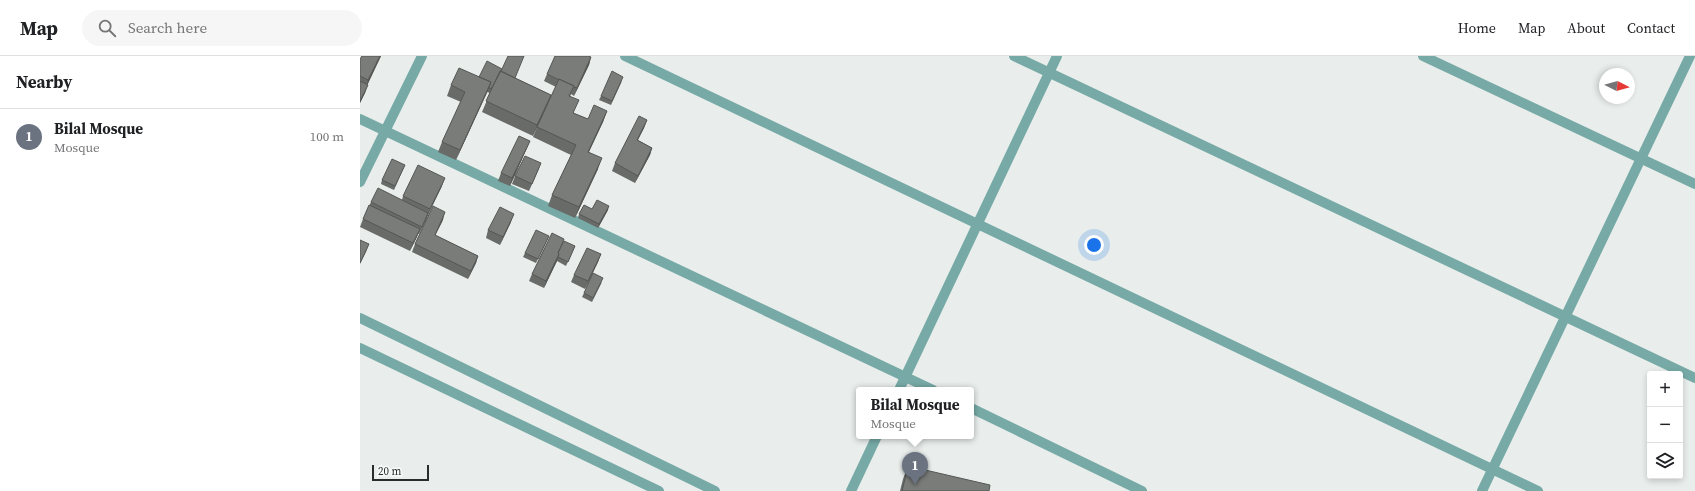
<!DOCTYPE html>
<meta charset="utf-8">
<style>
:root{--surface:#fff;--page:#f6f6f6;--text:#202124;--muted:#757577;--line:#e0e0e0;--accent:#db2777}
body{margin:0;font-family:"Source Serif 4",serif;background:var(--page);color:var(--text)}
.controls{position:absolute;right:12px;bottom:12px;display:grid;overflow:hidden;border-radius:4px;box-shadow:0 2px 6px #0003}
.controls button{width:36px;height:36px;display:grid;place-items:center;padding:0;border:0;border-bottom:1px solid var(--line);background:var(--surface);color:var(--text);font:20px sans-serif}
.compass{position:absolute;left:1239px;top:12px;width:36px;height:36px;border-radius:50%;background:var(--surface);box-shadow:0 2px 6px #0003;rotate:96deg}
.scale{position:absolute;left:12px;bottom:10px;width:57px;box-sizing:border-box;padding-left:4px;border:2px solid #2a2c2b;border-top:0;font-size:11px;line-height:14px;white-space:nowrap;color:#2a2c2b;-webkit-text-stroke:3px #f6fcf9;paint-order:stroke}
.you{position:absolute;left:734px;top:189px;width:14px;height:14px;margin:-10px;border:3px solid #fff;border-radius:50%;background:#1a73e8;box-shadow:0 0 0 6px #1a73e833}
.badge{display:grid;place-items:center;width:26px;height:26px;border-radius:50%;background:var(--accent);color:#fff;font-size:13px;font-weight:700}
.pin{position:absolute;translate:-50% -33px;filter:drop-shadow(0 1px 2px #0008)}
.pin::after{content:'';position:absolute;top:21px;width:14px;height:12px;background:inherit;clip-path:polygon(0 0,100% 0,50% 100%)}
.popup{position:absolute;left:496px;top:331px;width:118px;height:52px;box-sizing:border-box;display:grid;place-content:center;border-radius:4px;background:var(--surface);filter:drop-shadow(0 1px 3px #0005);font-size:13px;white-space:nowrap;color:var(--muted)}
.popup b{font-size:15px;color:var(--text)}
.popup::after{content:'';position:absolute;left:50%;top:100%;margin-left:-8px;border:8px solid transparent;border-top-color:var(--surface)}
.list{margin:0;padding:0;list-style:none}
h2{display:flex;justify-content:space-between;align-items:center;height:52px;margin:0;padding:0 16px;font-size:17px}
h2 small{font-size:13px;font-weight:400;color:var(--muted)}
.list li{display:grid;grid-template-columns:26px 1fr auto;gap:12px;align-items:center;box-sizing:border-box;height:56px;padding:0 16px;border-top:1px solid var(--line)}
.list b{display:block;font-size:15px;white-space:nowrap}
.list p{margin:0;font-size:13px;white-space:nowrap;color:var(--muted)}
.list em{font-size:13px;font-style:normal;color:var(--muted)}
.icon{flex:none;width:22px;height:22px;fill:none;stroke:currentColor;stroke-width:2;stroke-linecap:round;stroke-linejoin:round}
.map{position:relative;flex:none;width:1335px;height:435px;overflow:hidden}
header{display:flex;align-items:center;gap:24px;box-sizing:border-box;height:56px;padding:0 20px;background:var(--surface);border-bottom:1px solid var(--line)}
header strong{font-size:19px}
nav{display:flex;gap:22px;margin-inline-start:auto;font-size:14px}
.search{width:280px;height:36px;background:var(--page);display:flex;align-items:center;gap:10px;box-sizing:border-box;padding:0 14px;border-radius:22px;color:var(--muted);font-size:15px}
main{display:flex}
aside{flex:1;background:var(--surface)}
.map>svg:first-child{display:block}
.lines{fill:none;stroke-linecap:round;stroke-linejoin:round}
.minor{stroke:#77aaa6;stroke-width:10}
.tertiary{stroke:#77aaa6;stroke-width:10}
.wall{fill:#686b68}
.shaded-wall{fill:#555755}
.building{fill:#797c79;stroke:#555755}
</style>
<header>
<strong>Map</strong>
<div class="search"><svg class="icon" aria-label="search" viewBox="0 0 24 24"><circle cx="10" cy="10" r="6"/><path d="M15 15l6 6"/></svg>Search here</div>
<nav><a>Home</a><a>Map</a><a>About</a><a>Contact</a></nav>
</header>
<main>
<aside>
<h2>Nearby<small></small></h2>
<ul class="list">
<li><span class="badge" style="background:#6b7280">1</span><div><b>Bilal Mosque</b><p>Mosque</p></div><em>100 m</em></li>
</ul>
</aside>
<div class="map">
<svg width="1335" height="435" viewBox="0 0 1335 435">
<rect width="100%" height="100%" fill="#e9eeec"/>
<g class="lines">
<!-- minor -->
<path class="minor" d="M265 0 1178 435
M654 0 1335 322
M1063 0 1335 128
M0 63 573 334
M539 334 697 0
M611 352 782 435
M491 435 517 380"/>
<!-- tertiary -->
<path class="tertiary" d="M0 126 62 0
M0 262 355 435
M0 292 299 435
M1122 435 1330 0"/>
</g>
<!-- wall -->
<path class="wall" d="M21 0 7 29 5 37 0 47V3Z
M231 1 229 9 214 40 211 38 210 41 214 57 228 63 247 55 243 66 229 96 238 113 215 162 188 150 192 139 211 99 173 81 181 62 173 80 122 56 130 37 127 36 96 104 78 96 82 86 101 46 87 40 91 29 119 21 141 15 191 39 188 48 196 31 184 25 187 18Z
M262 25 251 49 239 44 241 40Z
M287 64 284 72 278 84 292 92 290 99 275 127 252 115 255 107Z
M170 85 167 92 150 130 138 125 141 117Z
M181 107 178 115 169 135 152 128 155 120Z
M45 109 34 134 21 128 22 124Z
M82 130 59 178H58L50 195 0 171 3 163 11 146 42 144 43 140Z
M248 154 238 172 218 162 219 158Z
M83 164 75 179 118 200 116 207 108 223 52 196 55 188Z
M151 166 140 189 126 182 128 174Z
M189 180 176 207 163 201 165 197Z
M215 190 206 210 197 205 184 232 169 225 172 218Z
M241 198 238 206 225 233 211 226 214 219Z
M242 226 232 246 222 241 224 237Z
M548 410 629 435H540L543 423Z"/>
<!-- shaded-wall -->
<path class="shaded-wall" d="M20 0H21L6 32 8 24Z
M231 1 229 9 214 40 217 32Z
M131 26 127 37 96 104 100 94Z
M8 29 5 37 0 47V45Z
M191 39 187 49 173 80 177 69Z
M247 55 243 66 224 106 228 96Z
M287 64 284 72 274 91 277 84Z
M170 85 167 92 150 130 152 122Z
M292 92 290 99 275 127 278 120Z
M242 102 238 113 215 162 219 151Z
M85 122 82 130 67 160 70 153Z
M249 150 248 154 238 172 239 168Z
M85 156 83 164 72 186 75 179Z
M68 157 66 164 59 178Z
M154 158 151 166 140 189 143 181Z
M60 173 57 181 50 195 53 187Z
M9 188 6 196 0 208V207Z
M199 198 197 205 184 232 186 225Z
M241 198 238 206 225 233 228 225Z
M118 200 116 207 108 223 111 215Z"/>
<!-- building -->
<path class="building" d="M2 0H20L8 24 0 20V3Z
M148 0H164L155 22 141 15Z
M195 0H228L231 1 217 32 214 31V30L199 23V24L187 18Z
M127 5 142 13 131 33 129 32 131 26 119 21Z
M99 12 131 26 100 94 82 86 105 36 91 29Z
M140 15 191 39 177 69 126 45Z
M252 15 263 21 252 45 241 40Z
M199 23 214 30 209 40 219 44 213 57 228 63 234 49 247 55 228 96 242 102 219 151 192 139 216 89 177 71Z
M0 25 8 29 0 45Z
M279 60 287 64 277 84 292 92 278 120 255 107Z
M159 80 170 85 152 122 141 117Z
M165 100 181 107 172 128 155 120Z
M32 103 45 109 35 130 22 124Z
M58 109 85 122 70 153 43 140Z
M18 132 68 157 62 171 11 146Z
M237 144 249 150 239 168 219 158 224 149 232 153Z
M9 149 60 173 53 187 3 163Z
M73 150 85 156 75 179 118 200 111 215 55 188Z
M140 151 154 158 143 181 128 174Z
M176 174 189 180 178 203 165 197Z
M192 177 204 183 198 197 199 198 186 225 172 218Z
M0 184 9 188 0 207Z
M204 185 215 190 208 206 198 201 199 198 198 197Z
M227 192 241 198 228 225 214 219Z
M233 217 243 222 233 242 224 237Z
M548 410 630 429 629 435H542Z"/>
</svg>
<div class="controls">
<button>+</button>
<button>−</button>
<button><svg class="icon" aria-label="layers" viewBox="0 0 24 24"><path d="M12 4l9 5-9 5-9-5zM3 14l9 5 9-5"/></svg></button>
</div>
<svg class="compass" viewBox="-18 -18 36 36"><path d="M0-13l5 13h-10z" fill="#e53935"/><path d="M0 13l5-13h-10z" fill="#757577"/></svg>
<div class="scale">20 m</div>
<div class="you"></div>
<div class="pin badge" style="left:555px;top:429px;background:#6b7280">1</div>
<div class="popup"><b>Bilal Mosque</b>Mosque</div>
</div>
</main>
